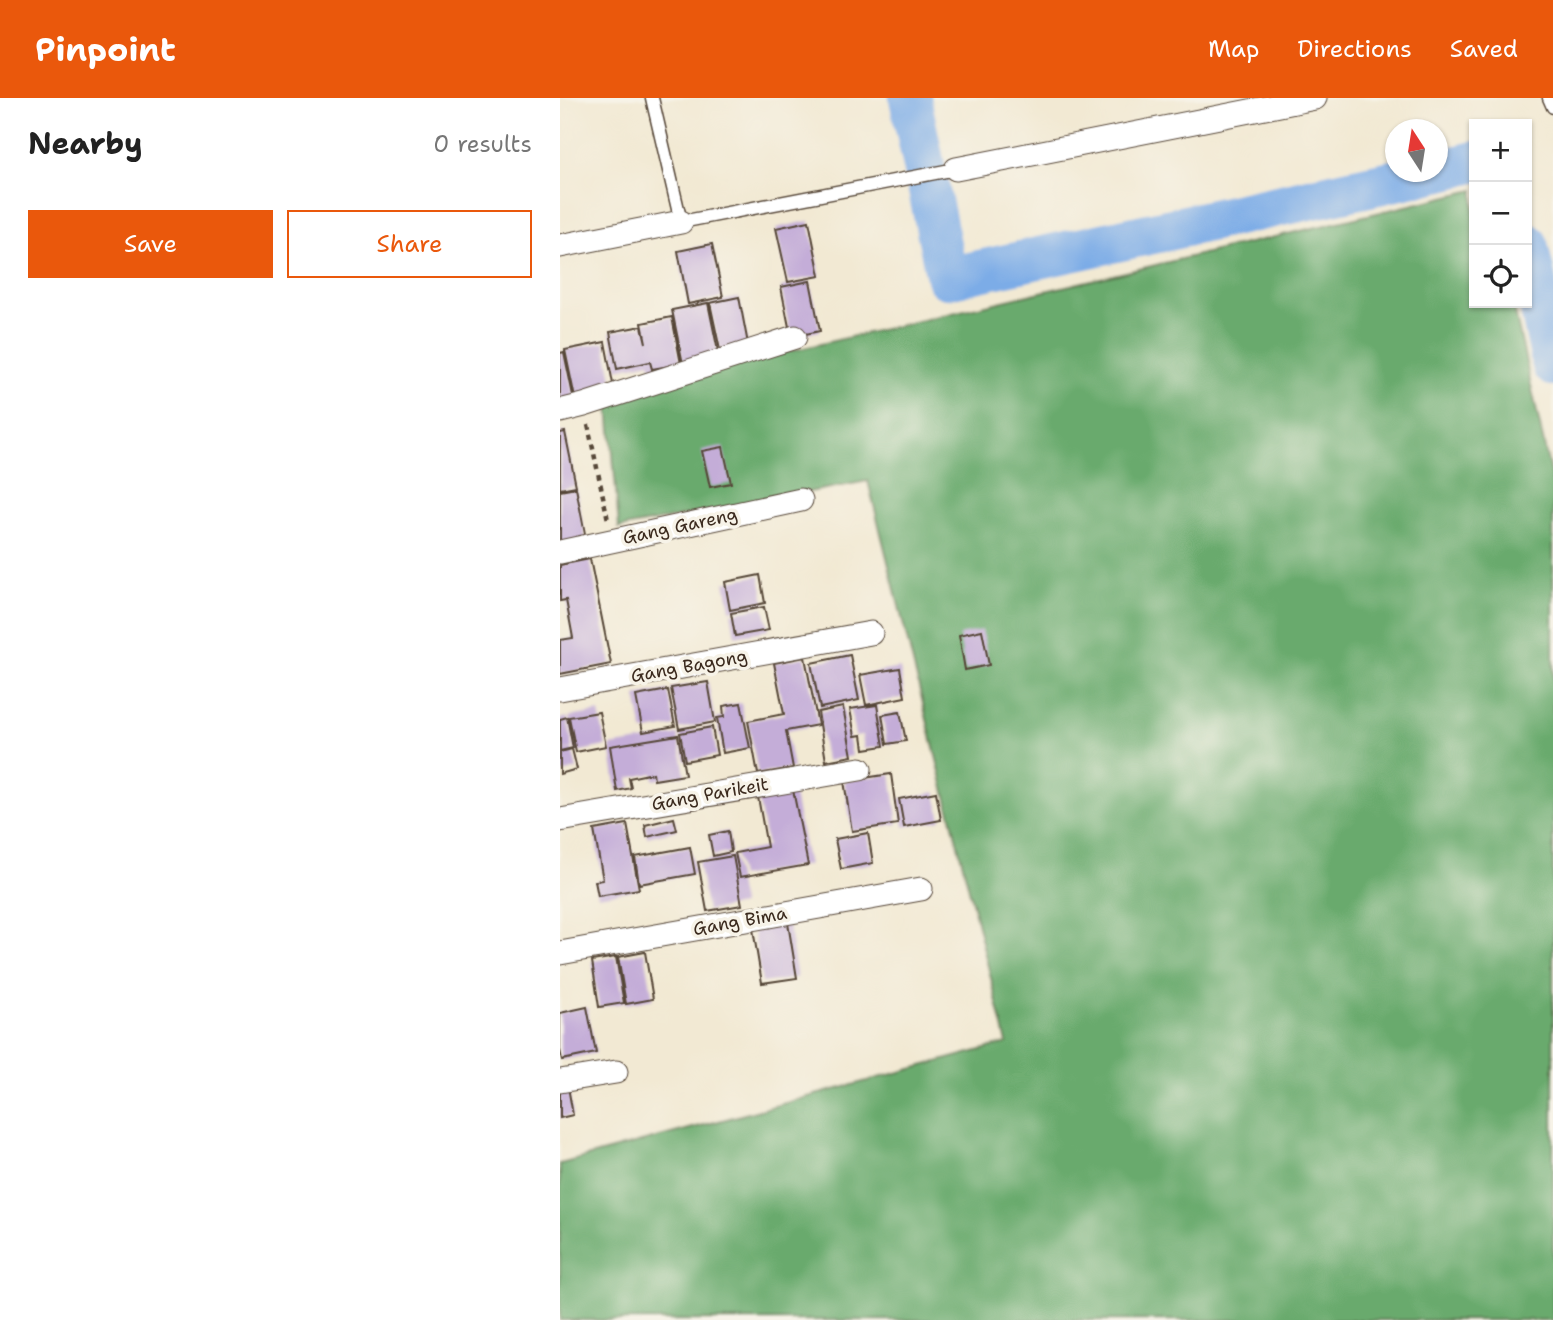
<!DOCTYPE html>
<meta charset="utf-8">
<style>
:root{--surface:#fff;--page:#f2f2f2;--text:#222;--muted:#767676;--line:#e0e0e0;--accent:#ea580c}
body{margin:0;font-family:"Shantell Sans",sans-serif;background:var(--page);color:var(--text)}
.controls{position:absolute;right:21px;top:21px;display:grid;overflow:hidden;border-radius:0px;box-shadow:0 2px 5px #0004}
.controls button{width:63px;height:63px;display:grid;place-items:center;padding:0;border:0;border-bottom:2px solid var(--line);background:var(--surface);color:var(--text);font:35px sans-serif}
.compass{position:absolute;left:825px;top:21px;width:63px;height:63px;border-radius:50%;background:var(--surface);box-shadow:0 2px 5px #0004;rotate:348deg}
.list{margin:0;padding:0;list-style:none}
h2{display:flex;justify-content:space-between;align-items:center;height:91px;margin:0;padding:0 28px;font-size:30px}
h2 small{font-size:23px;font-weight:400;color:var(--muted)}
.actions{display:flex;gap:14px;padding:21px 28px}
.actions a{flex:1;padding:16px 0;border:2px solid var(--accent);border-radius:0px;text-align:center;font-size:24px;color:var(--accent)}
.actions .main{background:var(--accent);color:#fff}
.icon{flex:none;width:38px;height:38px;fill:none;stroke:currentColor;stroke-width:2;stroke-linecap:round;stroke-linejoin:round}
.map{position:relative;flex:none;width:993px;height:1222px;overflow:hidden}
header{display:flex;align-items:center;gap:42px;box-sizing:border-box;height:98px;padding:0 35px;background:var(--accent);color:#fff}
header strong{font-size:33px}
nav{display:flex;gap:38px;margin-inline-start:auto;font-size:24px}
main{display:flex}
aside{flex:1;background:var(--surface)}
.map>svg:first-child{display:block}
.forest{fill:#69aa6d;stroke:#526a46;stroke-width:2}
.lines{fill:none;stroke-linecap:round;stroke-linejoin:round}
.river{stroke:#7cace7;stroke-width:42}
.building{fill:#c4add8}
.lane-casing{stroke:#564739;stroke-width:15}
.street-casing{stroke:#564739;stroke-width:25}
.path{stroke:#564739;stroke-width:4.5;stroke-dasharray:5 5;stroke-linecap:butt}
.lane{stroke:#fff;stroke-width:12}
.street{stroke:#fff;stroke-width:23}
.labels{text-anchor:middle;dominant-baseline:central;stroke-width:7;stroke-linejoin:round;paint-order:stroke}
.street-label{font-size:18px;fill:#3b2a1e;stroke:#f7f3e8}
</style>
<header>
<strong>Pinpoint</strong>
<nav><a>Map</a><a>Directions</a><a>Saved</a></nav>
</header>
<main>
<aside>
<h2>Nearby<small>0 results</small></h2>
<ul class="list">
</ul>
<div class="actions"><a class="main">Save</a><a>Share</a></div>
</aside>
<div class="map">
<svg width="993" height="1222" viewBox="0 0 993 1222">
<rect width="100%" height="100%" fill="#f7f3e8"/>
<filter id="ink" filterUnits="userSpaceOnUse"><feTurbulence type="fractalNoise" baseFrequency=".0143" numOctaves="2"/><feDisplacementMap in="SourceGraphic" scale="14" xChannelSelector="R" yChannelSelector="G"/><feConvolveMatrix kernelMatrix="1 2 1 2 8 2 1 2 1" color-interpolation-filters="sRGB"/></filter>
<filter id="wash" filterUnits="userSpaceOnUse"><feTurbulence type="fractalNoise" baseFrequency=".00686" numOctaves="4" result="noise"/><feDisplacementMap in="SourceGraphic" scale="28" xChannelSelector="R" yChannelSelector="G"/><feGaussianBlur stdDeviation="1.57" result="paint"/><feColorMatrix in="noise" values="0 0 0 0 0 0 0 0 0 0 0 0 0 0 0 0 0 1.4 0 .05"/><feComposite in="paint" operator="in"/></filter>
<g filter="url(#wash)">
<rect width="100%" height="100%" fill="#f2e9d3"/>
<!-- forest -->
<path class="forest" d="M914 92V205H953L993 387V1222H0V1066L447 945 308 383 59 430 48 296Z"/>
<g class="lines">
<!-- river -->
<path class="river" d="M350 0 387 180 873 74
M878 73 914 64
M967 146 993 267"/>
</g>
<g id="blocks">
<!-- building -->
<path class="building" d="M249 123 260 178 228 184 216 130Z
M152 146 163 199 128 206 118 153Z
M250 183 260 233 231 239 221 189Z
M179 199 188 246 160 252 150 205Z
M148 205 159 258 123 266 112 212Z
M112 219 121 266 92 271 90 264 57 271 50 234 82 228 86 245 82 225Z
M45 244 54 291 16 305 5 252Z
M4 254 15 307 0 311V255Z
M5 334 16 388 0 391V335Z
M163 349 171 385 150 389 142 353Z
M16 390 26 441 0 446V393Z
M30 461 51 566 0 576V542L13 540 6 502 0 503V467Z
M200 477 205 505 170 512 165 484Z
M204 509 209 532 175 538 171 515Z
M422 532 429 567 405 572 399 537Z
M290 557 299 602 260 610 251 565Z
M245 559 258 627 226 633 233 670 198 676 188 623 224 616 214 565Z
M340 570 345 599 306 607 300 577Z
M148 584 155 624 119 631 111 590Z
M108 592 115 628 83 634 76 598Z
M181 605 190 650 163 655 157 620 164 619 163 608Z
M317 607 324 648 304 651 302 637 295 638 290 611Z
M283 609 292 658 266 663 258 614Z
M39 614 46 648 16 654 9 619Z
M340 614 346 643 327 646 322 617Z
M7 619 13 650 0 653V621Z
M152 629 157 657 125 663 120 635Z
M118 637 125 677 94 682 93 675 69 680 71 690 57 693 50 648Z
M12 651 17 671 0 676V654Z
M331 676 338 726 292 733 284 683Z
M233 692 248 767 180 779 175 755 207 749 198 699Z
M376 694 381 722 344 729 339 701Z
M114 720 117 732 87 739 85 727Z
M67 726 79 791 38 798 35 783 43 782 34 732Z
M168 733 171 754 153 758 149 737Z
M308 735 313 765 281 771 275 741Z
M130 749 135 776 79 786 75 759Z
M173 758 182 807 147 813 138 764Z
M228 825 237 880 202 885 193 831Z
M85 854 93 901 66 906 58 859Z
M56 859 64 905 39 909 32 863Z
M27 909 36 955 2 962 0 952V915Z
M8 989 13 1017 0 1020V990Z"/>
</g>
</g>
<g filter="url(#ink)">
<use href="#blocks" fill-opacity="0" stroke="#564739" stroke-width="2"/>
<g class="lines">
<!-- lane casing -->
<g class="lane-casing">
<path id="lane" d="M92 0 121 124 396 71
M989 0 993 9"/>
</g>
<!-- street casing -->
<g class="street-casing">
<path id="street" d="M396 71 755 0
M0 148 121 124
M0 313 24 307 235 239
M0 454 241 402
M0 591 311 535
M0 722 300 671
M0 855 361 791
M0 983 56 974"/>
</g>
<!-- path -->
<path class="path" d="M28 327 48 422"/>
<!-- lane -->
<use href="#lane" class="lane"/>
<!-- street -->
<use href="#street" class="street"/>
</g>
</g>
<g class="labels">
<!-- street labels -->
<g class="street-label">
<text transform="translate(120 428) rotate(-12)">Gang Gareng</text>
<text transform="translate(129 568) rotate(-10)">Gang Bagong</text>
<text transform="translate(150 696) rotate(-10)">Gang Parikeit</text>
<text transform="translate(180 823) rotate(-10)">Gang Bima</text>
</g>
</g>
</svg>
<div class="controls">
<button>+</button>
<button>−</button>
<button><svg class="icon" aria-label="locate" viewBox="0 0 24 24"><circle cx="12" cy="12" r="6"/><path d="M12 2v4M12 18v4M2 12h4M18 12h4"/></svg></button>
</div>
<svg class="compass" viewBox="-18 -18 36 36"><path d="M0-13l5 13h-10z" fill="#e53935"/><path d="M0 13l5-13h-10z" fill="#767676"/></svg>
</div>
</main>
